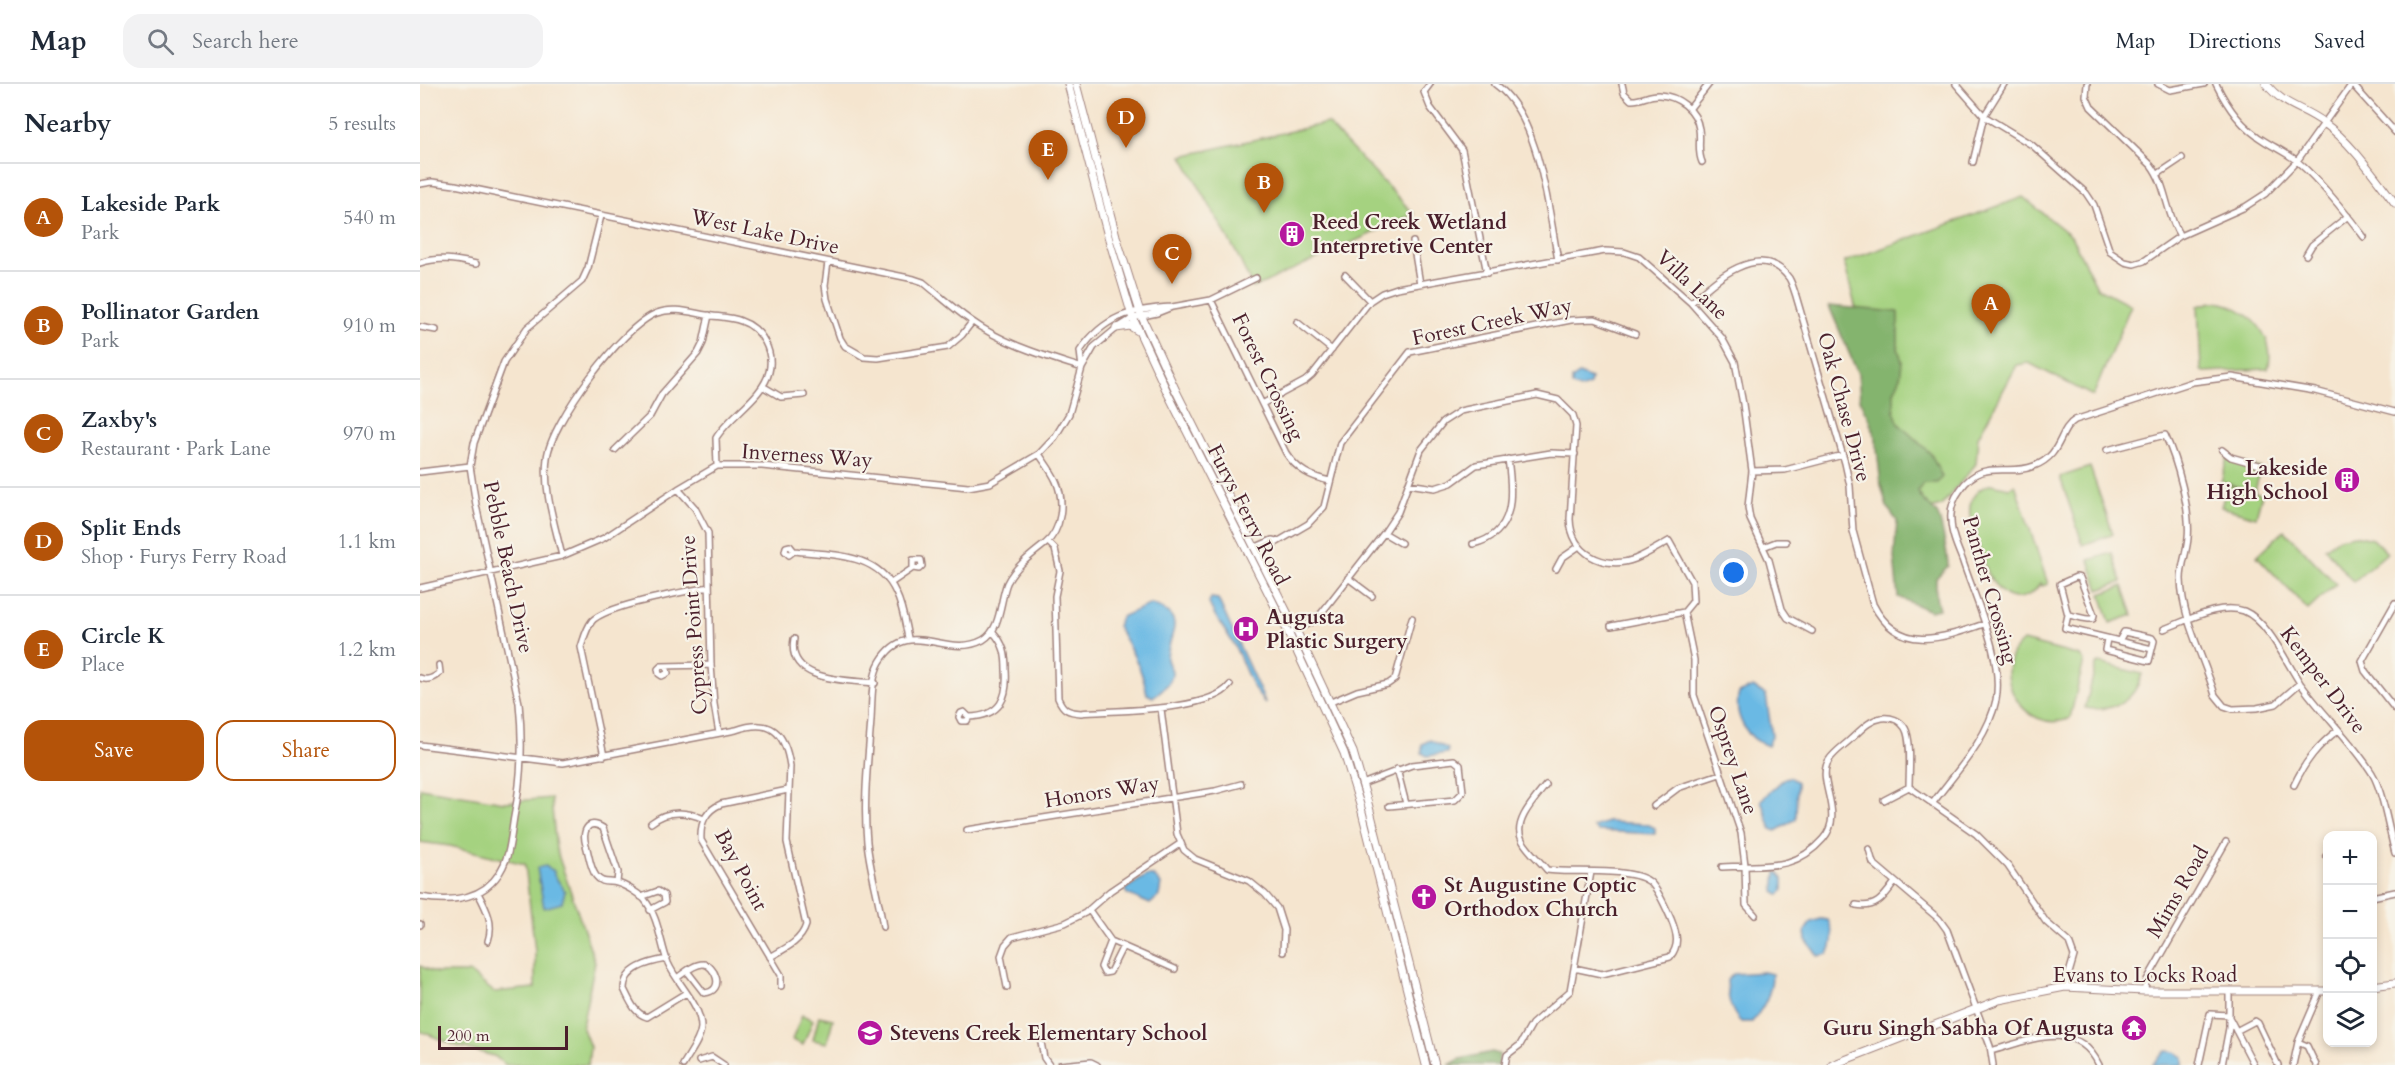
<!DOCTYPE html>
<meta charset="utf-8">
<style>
:root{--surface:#fff;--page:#f2f2f3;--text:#1f2937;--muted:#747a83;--line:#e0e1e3;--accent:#b45309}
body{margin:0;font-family:Cardo,serif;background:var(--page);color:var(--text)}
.controls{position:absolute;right:18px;bottom:18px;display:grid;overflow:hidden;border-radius:12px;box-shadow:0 3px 9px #0003}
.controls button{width:54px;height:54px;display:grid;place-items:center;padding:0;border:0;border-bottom:2px solid var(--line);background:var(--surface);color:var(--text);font:30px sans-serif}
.scale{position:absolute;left:18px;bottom:15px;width:130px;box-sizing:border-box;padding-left:6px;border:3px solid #4a1f2b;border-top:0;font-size:16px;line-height:21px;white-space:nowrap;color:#4a1f2b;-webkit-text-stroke:4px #f7f3e8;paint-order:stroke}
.you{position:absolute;left:1314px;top:489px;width:21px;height:21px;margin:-15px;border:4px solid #fff;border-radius:50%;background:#1a73e8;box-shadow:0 0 0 9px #1a73e833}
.badge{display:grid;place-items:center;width:39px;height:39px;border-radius:50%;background:var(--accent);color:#fff;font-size:20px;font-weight:700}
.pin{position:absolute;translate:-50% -50px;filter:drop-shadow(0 2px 3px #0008)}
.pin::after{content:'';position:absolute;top:32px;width:21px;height:18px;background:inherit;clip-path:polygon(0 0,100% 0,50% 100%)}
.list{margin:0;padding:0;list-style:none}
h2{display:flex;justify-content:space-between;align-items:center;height:78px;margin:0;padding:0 24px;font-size:26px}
h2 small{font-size:20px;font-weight:400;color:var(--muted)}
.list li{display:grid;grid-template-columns:39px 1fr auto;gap:18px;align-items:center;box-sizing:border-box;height:108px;padding:0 24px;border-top:2px solid var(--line)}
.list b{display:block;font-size:22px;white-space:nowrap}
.list p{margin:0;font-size:20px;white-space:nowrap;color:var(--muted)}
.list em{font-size:20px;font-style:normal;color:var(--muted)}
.actions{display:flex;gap:12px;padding:18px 24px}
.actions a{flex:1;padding:14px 0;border:2px solid var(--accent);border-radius:18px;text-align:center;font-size:21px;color:var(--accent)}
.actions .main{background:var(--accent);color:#fff}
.icon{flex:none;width:33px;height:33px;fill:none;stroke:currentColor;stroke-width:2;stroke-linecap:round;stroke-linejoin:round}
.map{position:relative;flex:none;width:1975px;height:981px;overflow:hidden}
header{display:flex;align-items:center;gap:36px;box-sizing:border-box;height:84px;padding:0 30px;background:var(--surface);border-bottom:2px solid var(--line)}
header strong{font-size:28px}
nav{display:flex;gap:33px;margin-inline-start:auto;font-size:21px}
.search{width:420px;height:54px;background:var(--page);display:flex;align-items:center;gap:15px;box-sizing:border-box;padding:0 21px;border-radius:18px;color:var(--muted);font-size:22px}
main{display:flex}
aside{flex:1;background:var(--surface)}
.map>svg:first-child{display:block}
.green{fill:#a5d280;stroke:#787856;stroke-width:1.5}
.forest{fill:#84b46e;stroke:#676a4c;stroke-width:1.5}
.water{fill:#6ab9e4;stroke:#5a6c88;stroke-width:1.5}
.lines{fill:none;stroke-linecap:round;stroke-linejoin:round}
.street-casing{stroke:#a0827d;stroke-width:8}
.secondary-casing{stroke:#a0827d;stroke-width:9}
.street{stroke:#fff;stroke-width:5}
.secondary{stroke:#fff;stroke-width:7}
.labels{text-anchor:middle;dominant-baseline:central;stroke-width:4.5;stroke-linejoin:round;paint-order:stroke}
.poi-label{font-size:21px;font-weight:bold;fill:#4a1f2b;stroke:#f7f3e8;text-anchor:start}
.street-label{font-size:21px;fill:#4a1f2b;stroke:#f7f3e8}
</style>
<header>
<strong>Map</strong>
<div class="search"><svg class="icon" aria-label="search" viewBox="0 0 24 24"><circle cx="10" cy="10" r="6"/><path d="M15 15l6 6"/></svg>Search here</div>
<nav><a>Map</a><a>Directions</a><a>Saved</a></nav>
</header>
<main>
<aside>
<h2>Nearby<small>5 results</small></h2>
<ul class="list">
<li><span class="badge">A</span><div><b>Lakeside Park</b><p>Park</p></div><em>540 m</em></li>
<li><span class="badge">B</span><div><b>Pollinator Garden</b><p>Park</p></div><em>910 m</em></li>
<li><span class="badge">C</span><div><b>Zaxby's</b><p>Restaurant · Park Lane</p></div><em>970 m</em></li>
<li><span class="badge">D</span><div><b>Split Ends</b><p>Shop · Furys Ferry Road</p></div><em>1.1 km</em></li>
<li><span class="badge">E</span><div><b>Circle K</b><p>Place</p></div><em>1.2 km</em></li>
</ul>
<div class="actions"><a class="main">Save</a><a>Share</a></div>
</aside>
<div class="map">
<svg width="1975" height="981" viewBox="0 0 1975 981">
<rect width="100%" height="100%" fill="#f7f3e8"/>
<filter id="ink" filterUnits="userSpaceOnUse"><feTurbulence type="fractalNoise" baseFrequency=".0167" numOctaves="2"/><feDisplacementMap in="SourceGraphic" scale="12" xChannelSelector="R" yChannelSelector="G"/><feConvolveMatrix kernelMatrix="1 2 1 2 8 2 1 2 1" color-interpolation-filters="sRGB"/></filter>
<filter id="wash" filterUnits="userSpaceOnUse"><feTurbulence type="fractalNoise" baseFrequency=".008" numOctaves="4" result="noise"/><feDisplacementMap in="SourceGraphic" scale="24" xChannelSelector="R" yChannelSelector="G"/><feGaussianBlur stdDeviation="1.35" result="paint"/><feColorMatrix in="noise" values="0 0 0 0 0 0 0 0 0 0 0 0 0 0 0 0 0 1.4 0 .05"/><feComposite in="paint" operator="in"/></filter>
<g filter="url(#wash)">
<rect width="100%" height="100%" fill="#f5e5cf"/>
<!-- green -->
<path class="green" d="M907 39 994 130 833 204 817 170 762 72Z
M1603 113 1651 152 1677 203 1711 221 1673 312 1609 279 1597 281 1558 353 1556 380 1521 422 1488 431 1424 178Z
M1792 218C1825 218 1858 252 1848 285L1783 288 1781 286 1778 222Z
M1807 375 1841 384 1835 407 1801 398Z
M1670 383 1693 450 1663 461 1640 393Z
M1572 400 1589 404 1595 400 1628 500 1622 502 1621 498C1616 507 1609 513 1599 514 1568 518 1557 455 1550 432 1548 416 1556 404 1572 400Z
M1807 401 1842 410 1836 433 1801 423Z
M1864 446 1916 500 1888 526 1837 472Z
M1934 451 1953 455 1967 469 1933 498 1905 464 1919 454Z
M1692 469 1702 498 1679 506 1669 476Z
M1703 502 1713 531 1690 539 1681 510Z
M1603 557 1660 572 1664 577 1650 634C1606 654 1565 587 1603 557Z
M1679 579 1722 590C1714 618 1693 628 1665 624L1676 581Z
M0 704 84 718 131 714 136 765 175 878 162 942 170 963 168 981H86L74 972 37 962 0 947V882L16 889H50L74 908 115 904V867L105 780 30 762 0 758Z
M382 931 393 936 383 961 372 956Z
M399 932 413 935 407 959 393 956Z"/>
<!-- forest -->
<path class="forest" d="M1409 222 1478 228V264L1482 277 1480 295 1474 308V327L1479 340 1511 370 1522 393 1517 399H1503L1498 407C1503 420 1510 420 1517 430 1521 435 1528 473 1528 482L1516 494V513L1519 525 1510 527 1478 513 1474 473 1477 437 1467 423 1461 401 1456 356 1450 336 1440 316 1438 290Z
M1072 968 1079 970V981H1029L1040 975Z"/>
<!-- water -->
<path class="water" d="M1159 290 1171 295 1170 301 1160 305 1152 302V295Z
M791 514 798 515 846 620C829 603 824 579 813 559 805 545 794 533 789 519Z
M731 520C769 534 749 547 747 574 747 579 751 583 752 587 753 600 741 606 733 613L727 610C722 583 710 564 697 542L701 533Z
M1333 603 1346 611 1352 652 1348 662C1326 655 1313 631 1319 609Z
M1010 656 1028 665 1027 669 1007 672 1002 669V660Z
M1370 693 1377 698 1376 735 1356 747 1351 745 1341 716 1365 694Z
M1188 738 1227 740 1235 744V750L1178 747 1173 743Z
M125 782 134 787V791L145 807 142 819 124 824 117 784Z
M1356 788 1359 789 1363 795V806L1359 811 1354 808Z
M726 792H734L741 800 739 812 730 820 707 810 705 805Z
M1401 835 1408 836C1414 848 1414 858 1408 870L1398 872 1386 856 1385 847 1391 838Z
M1344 888 1352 890C1352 909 1344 923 1332 938H1321C1309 926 1308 913 1307 896L1313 890Z
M1746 967 1755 968 1763 973V981H1732Z"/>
</g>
<g filter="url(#ink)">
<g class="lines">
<!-- street casing -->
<g class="street-casing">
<path id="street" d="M1010 0 1004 8 1010 23 1042 66 1067 189
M1075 0C1120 32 1128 124 1138 176
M1202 0 1204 9 1211 16C1221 17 1229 10 1239 11 1258 12 1276 25 1279 45 1281 56 1277 67 1282 78
M1536 0 1564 32 1612 61 1666 109 1674 121 1690 168 1705 178 1714 180 1724 177 1760 152 1825 123 1845 110 1877 77 1932 0
M1667 0 1666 12 1671 23 1731 81C1747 102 1746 130 1760 152
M1738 0 1750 6 1784 0
M1796 0C1808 24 1822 44 1846 58 1856 64 1868 70 1877 77 1902 99 1924 127 1944 153
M1932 0 1975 48
M1270 24 1289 0
M1553 78 1564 32 1584 0
M1738 90 1762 74
M0 100 12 98 35 101 494 195 503 198C519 211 534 225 550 236 583 260 625 272 662 284L649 330 635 353 619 370 570 399 548 403 342 382H297L258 405 184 454 142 472 0 504
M993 158 1000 200
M1886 171 1892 161 1928 132
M408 178 405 201 407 215 420 254 425 262 444 273 458 274 528 263 542 251 552 238
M0 179C19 172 37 176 56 180
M925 191 950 217
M791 216 866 369C877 386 891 393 910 397
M1271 219C1293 197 1341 155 1369 194 1372 199 1374 206 1376 212L1425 379 1430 402 1433 447 1453 520C1478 570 1521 555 1564 540
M752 223 737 229 713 234 697 244 674 263 662 284 660 267C684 232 712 225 752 223Z
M752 223 791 216 836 194
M877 238 912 266
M0 243 16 246
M344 303 361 313 384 311
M842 320 885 297 892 291 950 217 962 209 977 204 1185 167 1204 168 1219 173 1271 219 1302 254 1315 278 1323 320 1332 387 1328 423 1330 435 1349 476 1362 525 1368 534 1392 547
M195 366 230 332 242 310 278 269 283 259 289 231
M1687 366 1745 351C1757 376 1771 427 1768 454 1767 468 1761 481 1761 495 1762 535 1784 574 1795 611L1804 622 1813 625 1837 624 1856 620 1880 599
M1802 366 1811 373 1846 383V385
M1332 387 1365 386 1423 371
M0 388 50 382
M988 400 1015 404 1031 399 1056 381 1131 369 1155 370
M258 405 275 424 288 449 291 581 294 620 299 649
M964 449 981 459
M628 458 635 465 640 487 635 512 638 614C643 626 648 628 661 629 695 626 789 628 810 601
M1053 460C1096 450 1093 410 1088 375
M1343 463 1356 458H1366
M834 464 852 456 856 457
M374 467 369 471 365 467 366 463 370 462 374 467C411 471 458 468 476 509 483 523 485 539 488 554
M837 470 888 440 904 423 920 359 990 268 1151 236 1175 235 1215 250
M142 472C135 441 123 406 127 374 131 338 202 242 237 229 253 223 269 228 286 231 297 233 311 233 321 237 342 244 354 268 349 288 343 313 310 331 296 354L297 382
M1136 485 1142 474 1158 463
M928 494 952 512
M471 499 493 484 499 485 502 482 501 476H493V484
M1975 519 1942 577 1945 587 1975 625
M1264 528 1274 576V611L1321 749 1325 781 1326 821 1335 831
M1648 531 1640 500 1656 493 1660 494 1674 531 1673 535C1665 536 1657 532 1648 531L1645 544 1732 565
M1744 545C1767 537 1799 518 1824 527 1848 537 1866 578 1880 599 1902 630 1932 657 1952 689 1963 707 1969 747 1975 769
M873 547 896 536 964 449 978 428 1001 366 1023 338 1040 327 1117 311 1138 316 1153 331 1156 342 1150 435C1151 469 1184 487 1215 475 1227 470 1238 463 1249 457L1272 498 1273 517 1264 528 1191 542
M374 555C366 598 427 596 455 599
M1687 555 1685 566 1729 577 1734 557 1732 554 1704 548 1699 557
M246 582 248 589 242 592 239 590 238 585 241 582 291 581
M0 594C8 597 13 594 20 589L19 581
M911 618 937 607 968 600 975 595 992 534
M741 625 757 750 764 766 775 775 829 797 845 810 857 824 864 846 863 868
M549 633 544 628 541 629 539 633 541 637H547L549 633C581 632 588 614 586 586 586 570 584 560 573 548
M0 661 143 679 316 646C351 634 365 648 370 682L367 758 386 841C381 858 364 865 350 873
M184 672 161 563C164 554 166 545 172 537 187 521 265 508 289 503
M977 685 986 720
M942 700 992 681 1034 676 1040 681 1043 708 1035 716 969 722
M1126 701C1116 714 1092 738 1102 756 1108 767 1119 776 1127 786 1152 790 1214 782 1231 799 1239 807 1246 824 1251 835 1257 850 1260 861 1250 873L1182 890 1154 884
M1874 701C1885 678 1897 662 1918 646
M1464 716 1489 703
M1512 720C1535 689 1568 655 1576 616 1584 575 1555 515 1542 475 1537 463 1531 449 1531 436 1530 425 1534 414 1540 406 1562 373 1587 393 1614 382 1643 371 1638 346 1655 336L1772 298 1812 293 1895 307 1975 328
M1234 722 1258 704 1300 690
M231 739C247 726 266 727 284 735
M547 746 795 707 821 700
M1449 765 1453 779 1519 835 1527 846 1570 962 1573 981
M1906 772 1908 774
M1302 783C1343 780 1373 789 1403 755 1426 729 1395 697 1409 676 1414 668 1425 661 1432 654 1441 646 1449 636 1462 634 1471 633 1480 636 1485 644 1492 656 1489 688 1489 703L1556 750 1588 782 1626 838 1649 858 1654 872 1645 903
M197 799 198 788 183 744C167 734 162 748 166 761 169 771 170 784 176 792 182 800 189 797 197 799 205 801 218 809 224 815 239 833 240 859 248 879 257 900 281 920 281 944 280 957 269 970 263 981
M58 809C67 826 74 839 68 857
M0 813C39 820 76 813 88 769 91 757 92 745 94 733 102 694 103 658 99 619L56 421 50 382 54 359 84 278 107 244 162 197 168 184 181 132
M221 813 238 807 244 811 245 818 230 826
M1952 813 1975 808
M1436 821C1457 825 1464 813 1475 798
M669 826 691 857 755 885
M0 840V841
M463 843C459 815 450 787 447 758 443 717 448 677 451 636 452 619 451 593 460 578 488 531 526 576 563 556 581 546 580 516 587 499 595 483 611 471 625 460 642 446 645 417 636 397 632 388 625 379 619 370
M691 857 681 883 684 889 690 888 703 862
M247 875C229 878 204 884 204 905 210 917 214 929 227 933L266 909
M257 894C264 889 274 880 283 880 294 880 307 907 284 909L267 887
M361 902V891L281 756C280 739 285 727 301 720L368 706
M587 903 581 872 585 861 592 853 645 839 665 829 690 807 761 759
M1724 907 1727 896 1806 758
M1810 935 1834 981
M1816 947 1835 937 1838 939 1858 981
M620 953 624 974 629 981
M1878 958 1887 962 1896 981
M1571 967C1610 956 1657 934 1679 981
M279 977 292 973 304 981
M640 981 671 978 677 981
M1085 981 1087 971 1100 961 1112 940 1150 907 1171 788
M1779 981 1790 930 1809 931
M1802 981 1809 944V907
M1873 981 1878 958 1900 907"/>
</g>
<!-- secondary casing -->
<g class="secondary-casing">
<path id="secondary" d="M648 0 688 152 712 232 748 310 867 546 924 669 941 724 1006 981
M656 0 696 152 721 231 756 307 876 546 933 668 949 723 1015 981
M1846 0C1865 23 1883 23 1904 39 1932 59 1954 92 1975 119
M696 244 710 242 718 247
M1952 902 1975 899
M1412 981 1579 916 1645 903 1724 907H1908"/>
</g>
<!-- street -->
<use href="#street" class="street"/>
<!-- secondary -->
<use href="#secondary" class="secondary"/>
</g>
</g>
<!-- icons -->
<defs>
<g id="building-disc" transform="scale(1.35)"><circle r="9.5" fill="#b5179e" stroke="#f7f3e8"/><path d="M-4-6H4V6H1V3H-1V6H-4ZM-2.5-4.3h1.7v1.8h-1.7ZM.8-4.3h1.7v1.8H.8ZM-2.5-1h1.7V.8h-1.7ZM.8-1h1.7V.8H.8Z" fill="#fff"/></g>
<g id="hospital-disc" transform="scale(1.35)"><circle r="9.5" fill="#b5179e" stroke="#f7f3e8"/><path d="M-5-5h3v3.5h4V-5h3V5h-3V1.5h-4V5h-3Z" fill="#fff"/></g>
<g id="church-disc" transform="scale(1.35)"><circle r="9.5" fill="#b5179e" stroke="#f7f3e8"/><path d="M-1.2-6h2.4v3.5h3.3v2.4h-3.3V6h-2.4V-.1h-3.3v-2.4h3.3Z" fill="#fff"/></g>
<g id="temple-disc" transform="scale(1.35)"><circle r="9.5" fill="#b5179e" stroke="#f7f3e8"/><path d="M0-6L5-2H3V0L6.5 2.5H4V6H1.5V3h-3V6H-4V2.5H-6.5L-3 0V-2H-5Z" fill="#fff"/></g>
<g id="school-disc" transform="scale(1.35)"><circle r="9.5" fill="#b5179e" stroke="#f7f3e8"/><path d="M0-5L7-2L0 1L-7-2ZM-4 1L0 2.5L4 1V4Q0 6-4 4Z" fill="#fff"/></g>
</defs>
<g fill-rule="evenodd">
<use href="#building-disc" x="872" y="150"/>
<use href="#building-disc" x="1927" y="396"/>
<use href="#hospital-disc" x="826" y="545"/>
<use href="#church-disc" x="1004" y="813"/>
<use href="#temple-disc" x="1714" y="944"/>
<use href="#school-disc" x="450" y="949"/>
</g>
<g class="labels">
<!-- poi labels -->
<g class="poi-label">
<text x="892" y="138">Reed Creek Wetland<tspan x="892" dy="24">Interpretive Center</tspan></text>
<text x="1908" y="384" text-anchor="end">Lakeside<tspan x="1908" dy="24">High School</tspan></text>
<text x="846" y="533">Augusta<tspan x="846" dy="24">Plastic Surgery</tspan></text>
<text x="1024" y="801">St Augustine Coptic<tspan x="1024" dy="24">Orthodox Church</tspan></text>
<text x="1694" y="944" text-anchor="end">Guru Singh Sabha Of Augusta</text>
<text x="470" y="949">Stevens Creek Elementary School</text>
</g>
<!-- street labels -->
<g class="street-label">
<text transform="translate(345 148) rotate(12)">West Lake Drive</text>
<text transform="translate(1272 201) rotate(44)">Villa Lane</text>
<text transform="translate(1072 238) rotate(-12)">Forest Creek Way</text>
<text transform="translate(848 293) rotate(64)">Forest Crossing</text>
<text transform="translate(1424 323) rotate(75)">Oak Chase Drive</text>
<text transform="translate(387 372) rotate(4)">Inverness Way</text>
<text transform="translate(828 431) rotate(63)">Furys Ferry Road</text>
<text transform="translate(88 483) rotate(78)">Pebble Beach Drive</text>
<text transform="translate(1570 506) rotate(74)">Panther Crossing</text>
<text transform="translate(274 541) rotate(-94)">Cypress Point Drive</text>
<text transform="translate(1903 596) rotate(53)">Kemper Drive</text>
<text transform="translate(1313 676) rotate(71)">Osprey Lane</text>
<text transform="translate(682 708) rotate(-9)">Honors Way</text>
<text transform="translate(321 786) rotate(62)">Bay Point</text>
<text transform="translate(1758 808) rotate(-60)">Mims Road</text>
<text x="1725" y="891">Evans to Locks Road</text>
</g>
</g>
</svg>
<div class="controls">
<button>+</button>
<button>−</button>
<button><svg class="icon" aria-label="locate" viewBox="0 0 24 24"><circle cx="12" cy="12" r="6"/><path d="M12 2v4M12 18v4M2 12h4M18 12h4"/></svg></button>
<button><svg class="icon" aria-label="layers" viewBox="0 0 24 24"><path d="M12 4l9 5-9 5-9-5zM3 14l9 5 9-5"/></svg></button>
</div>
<div class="scale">200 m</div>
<div class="you"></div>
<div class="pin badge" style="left:1571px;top:250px">A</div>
<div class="pin badge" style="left:844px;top:129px">B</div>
<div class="pin badge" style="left:752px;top:200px">C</div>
<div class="pin badge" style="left:706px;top:64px">D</div>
<div class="pin badge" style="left:628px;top:96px">E</div>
</div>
</main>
